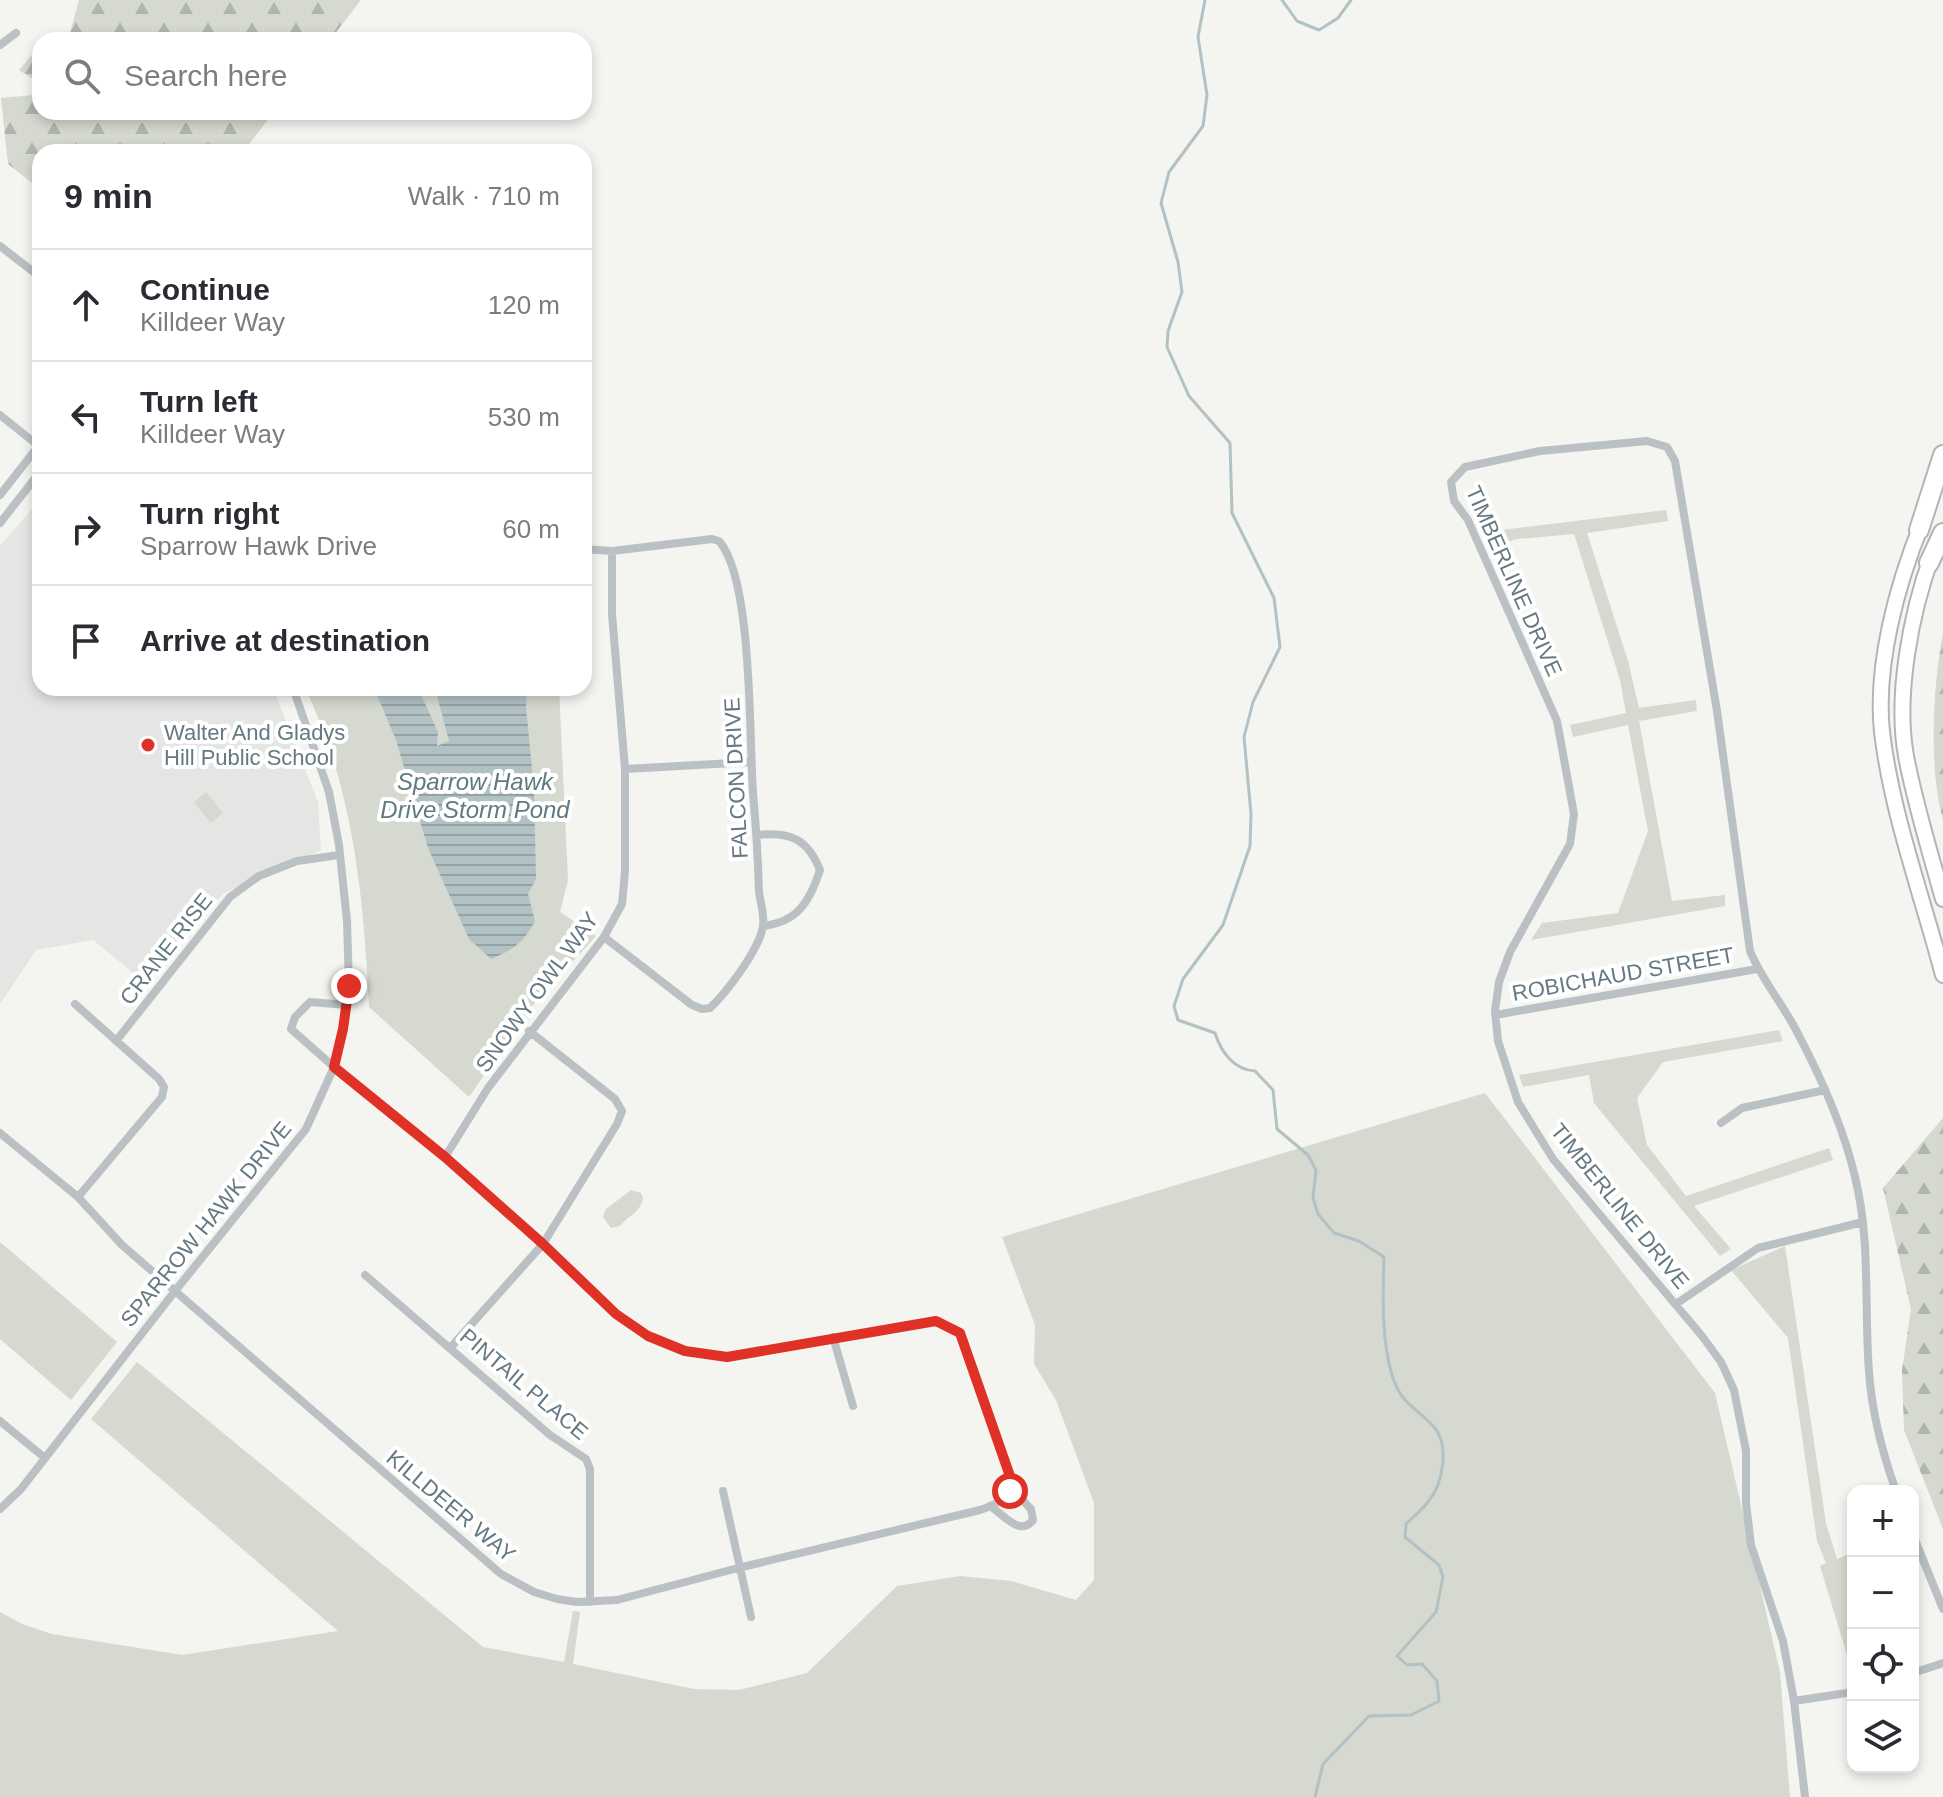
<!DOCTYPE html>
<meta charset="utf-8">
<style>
:root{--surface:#fff;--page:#f7f7f7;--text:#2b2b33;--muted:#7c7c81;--line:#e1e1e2}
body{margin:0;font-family:Arial,sans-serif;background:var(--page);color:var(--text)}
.controls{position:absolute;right:24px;bottom:24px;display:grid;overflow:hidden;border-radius:16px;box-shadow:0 4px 12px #0003}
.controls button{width:72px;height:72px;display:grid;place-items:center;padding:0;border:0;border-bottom:2px solid var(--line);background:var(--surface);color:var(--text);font:40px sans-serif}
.stop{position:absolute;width:24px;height:24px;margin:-18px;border:6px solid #df3126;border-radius:50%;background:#fff}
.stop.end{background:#df3126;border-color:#fff;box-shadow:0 2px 8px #0008}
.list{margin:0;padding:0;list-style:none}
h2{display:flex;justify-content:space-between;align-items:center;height:104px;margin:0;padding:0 32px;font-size:34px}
h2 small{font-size:26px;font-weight:400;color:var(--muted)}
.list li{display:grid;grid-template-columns:52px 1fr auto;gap:24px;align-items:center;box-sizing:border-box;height:112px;padding:0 32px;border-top:2px solid var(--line)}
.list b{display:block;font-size:30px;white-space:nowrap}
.list p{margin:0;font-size:26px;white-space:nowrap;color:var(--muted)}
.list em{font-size:26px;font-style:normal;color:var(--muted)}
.icon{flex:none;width:44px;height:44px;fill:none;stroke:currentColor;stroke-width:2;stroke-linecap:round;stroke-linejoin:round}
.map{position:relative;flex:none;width:1943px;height:1797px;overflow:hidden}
.search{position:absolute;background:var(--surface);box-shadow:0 4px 12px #0003;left:32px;top:32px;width:560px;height:88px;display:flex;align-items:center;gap:20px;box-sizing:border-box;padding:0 28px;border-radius:24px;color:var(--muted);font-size:30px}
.panel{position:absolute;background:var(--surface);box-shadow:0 4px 12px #0003;left:32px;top:144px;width:560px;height:552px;border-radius:24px}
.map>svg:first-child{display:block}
.built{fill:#e5e5e4}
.forest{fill:url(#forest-firs)}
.park{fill:#d5d9d0}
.water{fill:url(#water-rules)}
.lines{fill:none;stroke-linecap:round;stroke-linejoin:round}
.stream{stroke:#b2c2c4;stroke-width:3}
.secondary-casing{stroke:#afb6b9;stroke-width:18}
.motorway-casing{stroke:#b0b5b7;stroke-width:22}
.minor{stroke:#bac0c3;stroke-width:8}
.secondary{stroke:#fff;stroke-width:14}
.motorway{stroke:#fff;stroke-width:18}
.route{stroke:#df3126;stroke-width:10}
.poi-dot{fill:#df3126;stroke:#fff;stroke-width:3}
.labels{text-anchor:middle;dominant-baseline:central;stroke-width:8;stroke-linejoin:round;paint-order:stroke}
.street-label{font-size:22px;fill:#647981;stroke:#fff}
.poi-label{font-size:22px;fill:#647981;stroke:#fff;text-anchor:start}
.water-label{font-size:24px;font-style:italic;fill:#5f7b7f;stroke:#fff}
</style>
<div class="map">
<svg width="1943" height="1797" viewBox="0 0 1943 1797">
<defs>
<pattern id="forest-firs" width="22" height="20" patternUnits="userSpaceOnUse" patternTransform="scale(2)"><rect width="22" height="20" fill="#d5d9d0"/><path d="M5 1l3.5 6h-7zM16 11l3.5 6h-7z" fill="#b0b5ae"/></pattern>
<pattern id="water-rules" width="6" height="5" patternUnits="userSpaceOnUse" patternTransform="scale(2)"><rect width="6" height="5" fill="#b2c2c4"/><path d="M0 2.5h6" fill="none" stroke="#94a2a5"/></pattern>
</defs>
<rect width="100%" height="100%" fill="#f4f4f0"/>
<!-- built -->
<path class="built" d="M40 500V688H273L318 802 321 850 224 893 143 981 93 940 36 950 0 1004V546Z"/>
<!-- forest -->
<path class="forest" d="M79 0H361L330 40H44H68Z
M40 45V112H274L243 152H40V189L8 164 1 98 33 95 39 83 19 70Z
M1943 632V820C1928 764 1933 688 1943 632Z
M1943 1118V1529L1904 1430 1902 1370 1911 1309 1883 1188Z"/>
<!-- park -->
<path class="park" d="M1666 510 1668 521 1587 533 1628 661 1639 708 1696 700 1697 711 1639 721 1672 901 1725 895V906L1531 940 1542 923 1618 913 1648 831 1628 725 1573 737 1570 725 1626 713 1620 680 1574 534 1517 539 1490 547 1485 532Z
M305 688H559L568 880 560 912 596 936 531 1007 469 1097 369 1007C364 898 353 787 305 688Z
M206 792 223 813 211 823 194 802Z
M1779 1030 1783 1041 1663 1062 1637 1098 1647 1145 1686 1196 1829 1148 1833 1160 1694 1206 1731 1249 1720 1256 1594 1103 1589 1075 1523 1087 1519 1075Z
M1485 1093 1715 1393 1780 1672 1790 1797H0V1612L22 1624 52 1634 182 1655 338 1631 91 1419 137 1362 483 1647 564 1662 573 1611 580 1612 573 1664 694 1689 739 1690 807 1673 897 1586 960 1576 1011 1581 1076 1600 1094 1580V1503L1056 1400 1034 1364 1035 1325 1002 1237Z
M631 1190 641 1193 643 1198C640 1214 628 1215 620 1226L611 1228 603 1217 606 1209Z
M0 1242 117 1342 71 1400 0 1339Z
M1785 1246 1826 1523 1837 1559 1852 1553 1853 1555V1675L1820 1566 1826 1563 1817 1541 1788 1338 1731 1270Z"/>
<!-- water -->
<path class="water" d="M374 688H418L438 732 437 746 449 741 435 688H527L526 707 534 789 536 879 528 894 535 921C524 942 512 951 491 959L469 939 428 848 396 740Z"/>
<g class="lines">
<!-- stream -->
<path class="stream" d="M1205 0 1198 37 1207 95 1203 126 1169 172 1161 203 1178 262 1182 292 1168 331 1167 347 1189 396 1230 443 1232 513 1274 598 1280 647 1253 702 1244 737 1251 814 1250 846 1223 925 1183 979 1174 1006 1178 1020 1215 1033C1221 1052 1234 1070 1255 1071L1273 1090 1277 1129 1308 1155 1316 1170 1313 1198 1318 1214 1334 1233 1359 1241 1384 1257C1383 1295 1381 1338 1392 1375 1402 1406 1414 1405 1434 1427 1450 1445 1443 1484 1428 1502 1422 1510 1413 1517 1406 1524L1405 1537 1439 1565 1443 1577 1436 1612 1397 1656 1407 1665 1422 1664 1437 1681 1439 1701 1411 1715 1369 1716 1323 1764 1315 1797
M1282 0 1297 21 1319 30 1338 18 1351 0"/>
<!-- secondary casing -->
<g class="secondary-casing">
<path id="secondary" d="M1922 523C1897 585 1875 665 1882 732 1892 815 1922 895 1943 975
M1932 555C1911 613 1895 695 1906 756 1915 804 1930 852 1943 899"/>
</g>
<!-- motorway casing -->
<g class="motorway-casing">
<path id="motorway" d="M1919 530 1943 455
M1929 563 1943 533"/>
</g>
<!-- minor -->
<path class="minor" d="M0 45 16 33
M0 246 40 277
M0 415 40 447
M0 495 40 444
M0 523 40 472
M584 549 612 551 712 539 719 541C753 579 749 739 753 793 756 826 758 858 759 891 760 902 765 916 763 927 758 951 727 992 710 1008L702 1009 692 1005 604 937
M625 769 751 762
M758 835C791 831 808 840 820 870 810 901 798 922 763 926
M75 1004 159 1079 164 1087 162 1097 78 1197
M1495 1015 1757 969
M116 1041 230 897 259 876 297 861 339 855
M1721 1123 1742 1108 1825 1090
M0 1133 78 1197 122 1245 501 1574 534 1592 557 1599 577 1602 617 1600 738 1568 980 1510C998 1504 1009 1499 1011 1479L960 1333 936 1321 727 1357 685 1351 648 1336 616 1314 543 1244 445 1157 334 1067 291 1029 295 1017 310 1002 347 1005
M445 1157 488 1088 604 937 622 904 625 871V769L612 614V551
M365 1275 550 1435 586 1459 590 1469V1602
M1676 1304 1758 1248 1863 1222
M833 1337 853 1406
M451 1347 543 1244 617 1124 622 1111 615 1099 529 1031
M0 1421 45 1458
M723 1491 751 1617
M990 1506C1004 1515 1020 1537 1033 1520L1031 1509 1010 1487
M0 1509 21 1489 175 1291 306 1129 334 1067 343 1029 349 986 347 921 339 845 329 792 293 688
M1913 1535 1943 1609
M1913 1673 1943 1663
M1794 1701 1853 1692
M1805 1797 1794 1701 1783 1641 1751 1545 1746 1503V1451L1734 1390 1721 1362 1702 1336 1553 1159 1518 1102 1498 1041 1495 1011 1499 982 1510 952 1570 844 1574 814 1557 721 1468 520 1454 501 1451 482 1465 467 1540 451 1647 441 1667 447 1675 461 1717 711 1750 951C1762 980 1782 1003 1796 1030 1821 1077 1843 1125 1855 1177 1871 1241 1864 1307 1869 1372 1872 1414 1882 1452 1896 1491"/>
<!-- secondary -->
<use href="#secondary" class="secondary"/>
<!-- motorway -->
<use href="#motorway" class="motorway"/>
</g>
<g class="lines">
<!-- route -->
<path class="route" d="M349 986 343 1029 334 1067 445 1157 543 1244 616 1314 648 1336 685 1351 727 1357 936 1321 960 1333 1011 1479 1010 1491"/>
</g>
<!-- markers -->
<circle class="poi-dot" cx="148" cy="745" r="8"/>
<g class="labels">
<!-- street labels -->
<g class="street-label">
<text transform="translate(1514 581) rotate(66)">TIMBERLINE DRIVE</text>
<text transform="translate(736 778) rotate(-93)">FALCON DRIVE</text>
<text transform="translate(166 949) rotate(-52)">CRANE RISE</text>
<text transform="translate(1623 974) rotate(-10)">ROBICHAUD STREET</text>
<text transform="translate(537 992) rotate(-54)">SNOWY OWL WAY</text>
<text transform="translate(1620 1206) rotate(51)">TIMBERLINE DRIVE</text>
<text transform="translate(206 1224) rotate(-51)">SPARROW HAWK DRIVE</text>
<text transform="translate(524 1384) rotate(40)">PINTAIL PLACE</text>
<text transform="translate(451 1506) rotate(40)">KILLDEER WAY</text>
</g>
<!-- poi labels -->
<g class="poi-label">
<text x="164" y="732">Walter And Gladys<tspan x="164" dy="25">Hill Public School</tspan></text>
</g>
<!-- water labels -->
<g class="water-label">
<text x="475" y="781">Sparrow Hawk<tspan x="475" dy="28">Drive Storm Pond</tspan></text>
</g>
</g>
</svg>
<div class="controls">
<button>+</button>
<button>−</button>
<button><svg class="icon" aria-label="locate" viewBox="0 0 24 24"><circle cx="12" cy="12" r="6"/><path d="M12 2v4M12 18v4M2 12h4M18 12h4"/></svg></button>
<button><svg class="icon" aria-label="layers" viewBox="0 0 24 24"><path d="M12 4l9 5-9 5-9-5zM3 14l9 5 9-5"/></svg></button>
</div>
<div class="stop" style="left:1010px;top:1491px"></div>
<div class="stop end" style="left:349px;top:986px"></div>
<div class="search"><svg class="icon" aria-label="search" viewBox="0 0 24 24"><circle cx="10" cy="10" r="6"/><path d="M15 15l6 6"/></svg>Search here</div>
<section class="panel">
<h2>9 min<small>Walk · 710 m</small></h2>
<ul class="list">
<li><svg class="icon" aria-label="ahead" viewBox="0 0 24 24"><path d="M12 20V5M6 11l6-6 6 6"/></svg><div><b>Continue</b><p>Killdeer Way</p></div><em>120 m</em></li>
<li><svg class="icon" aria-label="left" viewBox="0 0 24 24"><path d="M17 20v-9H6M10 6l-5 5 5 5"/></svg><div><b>Turn left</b><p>Killdeer Way</p></div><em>530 m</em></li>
<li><svg class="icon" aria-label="right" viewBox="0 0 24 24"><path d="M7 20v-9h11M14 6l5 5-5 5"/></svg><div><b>Turn right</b><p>Sparrow Hawk Drive</p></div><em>60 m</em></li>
<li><svg class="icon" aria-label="arrive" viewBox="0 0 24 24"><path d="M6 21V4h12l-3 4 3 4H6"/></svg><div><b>Arrive at destination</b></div></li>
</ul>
</section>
</div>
